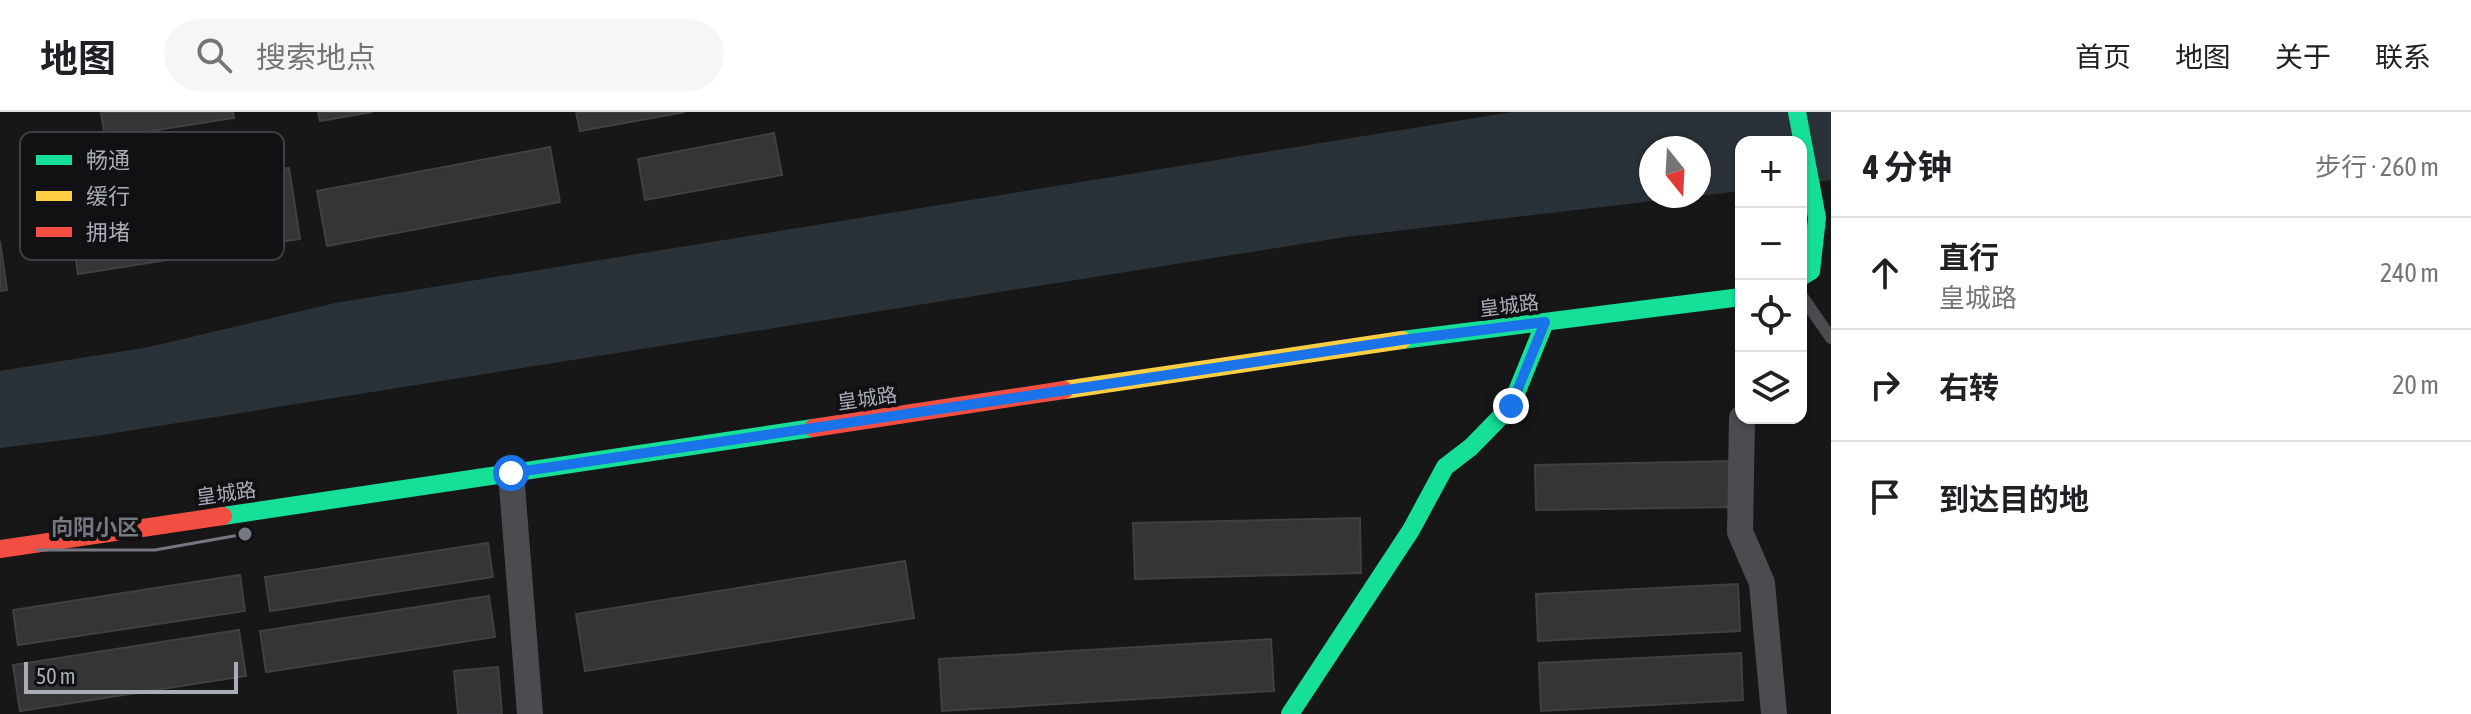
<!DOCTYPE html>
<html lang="zh">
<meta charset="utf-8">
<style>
:root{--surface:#fff;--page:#f6f6f6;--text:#202124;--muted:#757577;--line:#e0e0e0}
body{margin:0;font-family:"Asap Condensed","Noto Sans SC",sans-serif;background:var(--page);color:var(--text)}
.controls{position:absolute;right:24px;top:24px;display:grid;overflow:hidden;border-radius:16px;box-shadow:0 2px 6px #0004}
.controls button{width:72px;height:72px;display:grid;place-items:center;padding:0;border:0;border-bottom:2px solid var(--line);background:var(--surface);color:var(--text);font:40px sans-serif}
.compass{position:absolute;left:1639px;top:24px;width:72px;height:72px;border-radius:50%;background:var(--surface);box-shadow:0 2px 6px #0004;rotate:162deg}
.scale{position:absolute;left:24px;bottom:20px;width:214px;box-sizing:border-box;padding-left:8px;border:4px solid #a8adb8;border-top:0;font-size:22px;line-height:28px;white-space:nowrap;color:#a8adb8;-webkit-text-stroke:6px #111113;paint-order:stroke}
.stop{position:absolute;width:24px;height:24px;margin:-18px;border:6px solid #1a73e8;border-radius:50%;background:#fff}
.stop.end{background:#1a73e8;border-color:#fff;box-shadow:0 2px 8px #0008}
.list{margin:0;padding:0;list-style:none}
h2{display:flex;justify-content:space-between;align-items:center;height:104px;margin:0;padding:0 32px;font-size:34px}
h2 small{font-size:26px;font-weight:400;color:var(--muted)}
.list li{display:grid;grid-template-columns:52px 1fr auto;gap:24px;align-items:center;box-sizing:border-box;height:112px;padding:0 32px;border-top:2px solid var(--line)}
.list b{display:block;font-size:30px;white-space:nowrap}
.list p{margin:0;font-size:26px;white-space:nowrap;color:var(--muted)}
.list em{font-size:26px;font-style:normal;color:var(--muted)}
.icon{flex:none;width:44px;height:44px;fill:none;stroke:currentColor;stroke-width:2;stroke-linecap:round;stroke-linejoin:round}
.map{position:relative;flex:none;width:1831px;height:602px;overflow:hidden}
header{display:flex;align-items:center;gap:48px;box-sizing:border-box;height:112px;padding:0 40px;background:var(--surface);border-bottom:2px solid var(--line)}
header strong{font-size:38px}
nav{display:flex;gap:44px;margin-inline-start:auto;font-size:28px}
.search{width:560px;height:72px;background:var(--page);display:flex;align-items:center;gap:20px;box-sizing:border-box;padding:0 28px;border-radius:44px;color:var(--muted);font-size:30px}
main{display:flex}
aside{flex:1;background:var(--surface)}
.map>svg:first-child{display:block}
.water{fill:#2a3239}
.building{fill:#353536;stroke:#3f4043;stroke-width:2}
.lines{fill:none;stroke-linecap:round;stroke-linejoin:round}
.lane{stroke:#4b4c50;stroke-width:12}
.street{stroke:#4b4c50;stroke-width:26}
.fast{stroke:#16e098;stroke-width:18}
.slow{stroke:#ffcf43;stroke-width:18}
.jam{stroke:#f24e42;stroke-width:18}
.route{stroke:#1a73e8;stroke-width:10}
.labels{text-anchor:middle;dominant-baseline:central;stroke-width:8;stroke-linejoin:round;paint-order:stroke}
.street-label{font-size:20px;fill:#a8adb8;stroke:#111113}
.key{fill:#111113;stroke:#3e4045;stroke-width:2}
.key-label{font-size:22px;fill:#a8adb8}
.leader{fill:none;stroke:#757880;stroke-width:3}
.callout-dot{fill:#757880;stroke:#111113;stroke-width:3}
.callout-label{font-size:22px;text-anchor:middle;font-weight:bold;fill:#757880;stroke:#111113;stroke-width:8;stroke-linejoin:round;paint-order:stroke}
</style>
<header>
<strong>地图</strong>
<div class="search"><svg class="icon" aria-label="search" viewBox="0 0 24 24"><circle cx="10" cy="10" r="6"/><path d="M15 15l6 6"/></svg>搜索地点</div>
<nav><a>首页</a><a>地图</a><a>关于</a><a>联系</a></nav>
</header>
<main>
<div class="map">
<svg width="1831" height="602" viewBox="0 0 1831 602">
<rect width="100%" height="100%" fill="#171717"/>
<!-- water -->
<path class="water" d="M1512 0H1831V68L1801 72V30H1741V79L1699 84V36H1651V84H1696L1345 125 96 324 0 336V259L149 235 335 191Z"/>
<!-- building -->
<path class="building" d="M101 0H233L234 6 105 26Z
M318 0H372L320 9Z
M576 0H685L580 19Z
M774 21 782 63 645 88 638 47Z
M550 35 560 90 327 134 317 79Z
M289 56 300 127 78 162 67 90Z
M0 129 7 178 0 179Z
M1733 349 1734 395 1536 398 1535 353Z
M1360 406 1361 461 1135 467 1133 411Z
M488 431 493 465 270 499 265 465Z
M905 449 914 506 585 559 576 502Z
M240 463 245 499 18 533 13 498Z
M1738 472 1740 519 1538 529 1536 482Z
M489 484 495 525 266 560 260 519Z
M239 518 246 564 20 599 13 553Z
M1271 527 1274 579 942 599 939 547Z
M1741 541 1743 588 1541 599 1539 551Z
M498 555 502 602H458L454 559Z"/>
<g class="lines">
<!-- lane -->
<path class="lane" d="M1801 183 1831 226"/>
<!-- street -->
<path class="street" d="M1742 306 1740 420 1762 471 1774 602
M511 361 530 602"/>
<!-- fast -->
<path class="fast" d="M1797 0 1817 106 1811 159 1801 165
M1402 228 1741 185
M223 404 813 316
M1290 602 1411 418 1445 355 1471 335 1511 294 1545 210"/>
<!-- slow -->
<path class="slow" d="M1064 278 1402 228"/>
<!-- jam -->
<path class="jam" d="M813 316 1064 278
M0 437 223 404"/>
</g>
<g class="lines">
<!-- route -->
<path class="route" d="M511 361 1402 228 1545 210 1511 294"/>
</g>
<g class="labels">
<!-- street labels -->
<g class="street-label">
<text transform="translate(1509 193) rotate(-7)">皇城路</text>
<text transform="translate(867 286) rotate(-8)">皇城路</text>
<text transform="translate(226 381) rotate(-8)">皇城路</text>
</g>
</g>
<!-- legend -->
<rect x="20" y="20" width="264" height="128" rx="12" class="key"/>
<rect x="36" y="43" width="36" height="10" fill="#16e098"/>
<rect x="36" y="79" width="36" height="10" fill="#ffcf43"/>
<rect x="36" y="115" width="36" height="10" fill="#f24e42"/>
<g class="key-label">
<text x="86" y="56">畅通</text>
<text x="86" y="92">缓行</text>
<text x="86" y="128">拥堵</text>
</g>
<!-- callouts -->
<path class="leader" d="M245 422L155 438H35"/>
<circle class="callout-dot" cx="245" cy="422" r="8"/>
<g class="callout-label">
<text x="95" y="423">向阳小区</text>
</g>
</svg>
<div class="controls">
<button>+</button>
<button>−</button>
<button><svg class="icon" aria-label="locate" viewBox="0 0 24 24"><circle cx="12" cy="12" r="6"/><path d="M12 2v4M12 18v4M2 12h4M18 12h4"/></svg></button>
<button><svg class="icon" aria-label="layers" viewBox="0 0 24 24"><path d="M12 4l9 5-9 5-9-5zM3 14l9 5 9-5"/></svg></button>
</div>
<svg class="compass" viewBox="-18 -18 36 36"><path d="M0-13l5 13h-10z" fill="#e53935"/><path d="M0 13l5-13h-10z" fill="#757577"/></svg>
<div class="scale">50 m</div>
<div class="stop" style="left:511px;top:361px"></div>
<div class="stop end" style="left:1511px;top:294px"></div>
</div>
<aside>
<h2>4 分钟<small>步行 · 260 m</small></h2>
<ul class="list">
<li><svg class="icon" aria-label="ahead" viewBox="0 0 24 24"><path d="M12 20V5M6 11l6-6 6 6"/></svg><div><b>直行</b><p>皇城路</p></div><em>240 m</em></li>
<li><svg class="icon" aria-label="right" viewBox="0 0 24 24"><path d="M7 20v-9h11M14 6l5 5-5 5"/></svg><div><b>右转</b></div><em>20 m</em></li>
<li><svg class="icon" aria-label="arrive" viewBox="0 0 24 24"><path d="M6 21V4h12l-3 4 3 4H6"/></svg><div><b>到达目的地</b></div></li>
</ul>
</aside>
</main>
